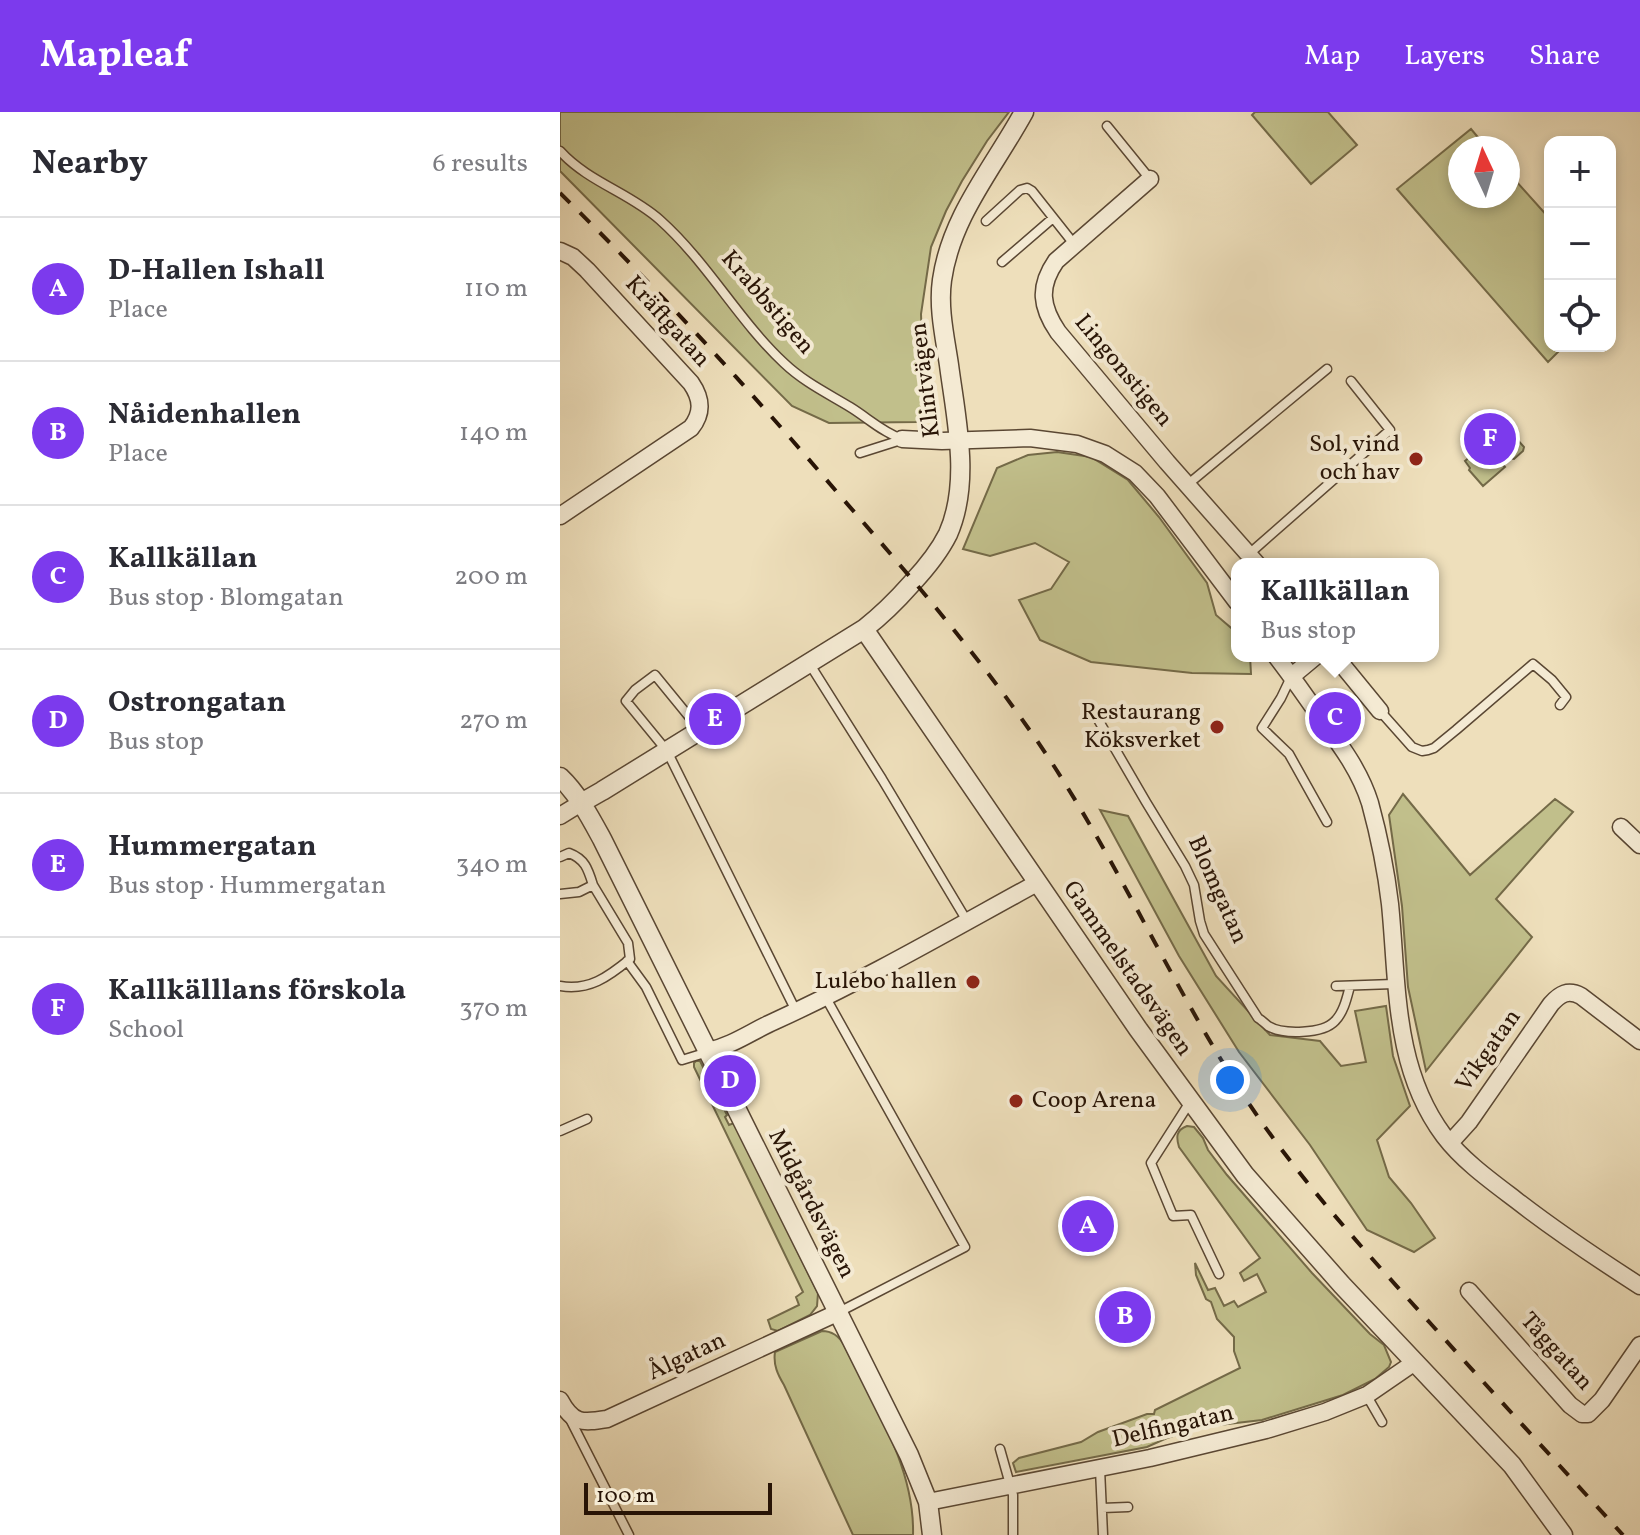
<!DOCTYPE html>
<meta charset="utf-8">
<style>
:root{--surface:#fff;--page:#f2f2f3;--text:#2b2b33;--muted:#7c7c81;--line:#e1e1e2;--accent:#7c3aed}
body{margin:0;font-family:Vollkorn,serif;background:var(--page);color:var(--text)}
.controls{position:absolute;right:24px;top:24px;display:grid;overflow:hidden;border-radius:16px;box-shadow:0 4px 12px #0003}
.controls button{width:72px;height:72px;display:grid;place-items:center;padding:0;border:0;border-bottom:2px solid var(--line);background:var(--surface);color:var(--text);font:40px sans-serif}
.compass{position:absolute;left:888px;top:24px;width:72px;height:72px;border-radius:50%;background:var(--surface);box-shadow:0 4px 12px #0003;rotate:356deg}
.scale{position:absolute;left:24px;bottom:20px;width:188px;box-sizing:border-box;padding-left:8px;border:4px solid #281406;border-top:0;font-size:22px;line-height:28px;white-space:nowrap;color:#281406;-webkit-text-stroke:6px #f4ead3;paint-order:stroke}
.you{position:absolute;left:670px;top:968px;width:28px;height:28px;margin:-20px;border:6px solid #fff;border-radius:50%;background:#1a73e8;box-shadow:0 0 0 12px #1a73e833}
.badge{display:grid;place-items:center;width:52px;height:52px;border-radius:50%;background:var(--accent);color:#fff;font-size:26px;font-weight:700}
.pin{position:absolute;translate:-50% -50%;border:4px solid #fff;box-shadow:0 2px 8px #0006}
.popup{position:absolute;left:671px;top:446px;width:208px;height:104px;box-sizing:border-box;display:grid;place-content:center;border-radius:16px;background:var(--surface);filter:drop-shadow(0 2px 6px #0005);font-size:26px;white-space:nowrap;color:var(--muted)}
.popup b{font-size:30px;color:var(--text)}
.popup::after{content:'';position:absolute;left:50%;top:100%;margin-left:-16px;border:16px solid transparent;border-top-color:var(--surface)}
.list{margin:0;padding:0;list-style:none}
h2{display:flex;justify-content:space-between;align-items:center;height:104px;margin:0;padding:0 32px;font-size:34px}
h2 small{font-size:26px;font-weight:400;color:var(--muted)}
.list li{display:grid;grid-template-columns:52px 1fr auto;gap:24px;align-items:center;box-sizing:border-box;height:144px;padding:0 32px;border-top:2px solid var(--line)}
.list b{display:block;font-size:30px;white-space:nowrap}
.list p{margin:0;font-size:26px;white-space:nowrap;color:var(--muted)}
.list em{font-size:26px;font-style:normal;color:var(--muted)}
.icon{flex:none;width:44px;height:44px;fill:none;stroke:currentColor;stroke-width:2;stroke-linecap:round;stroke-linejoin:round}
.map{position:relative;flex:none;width:1080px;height:1423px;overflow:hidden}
header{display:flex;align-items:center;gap:48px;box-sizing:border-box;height:112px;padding:0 40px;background:var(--accent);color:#fff}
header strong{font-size:38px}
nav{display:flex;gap:44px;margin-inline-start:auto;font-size:28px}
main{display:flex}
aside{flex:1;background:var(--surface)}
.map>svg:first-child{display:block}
.green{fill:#c1bf8b;stroke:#746a48;stroke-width:2}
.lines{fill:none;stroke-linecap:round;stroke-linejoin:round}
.service-casing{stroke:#5a4733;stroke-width:11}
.minor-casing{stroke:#5a4733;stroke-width:19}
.tertiary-casing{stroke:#5a4733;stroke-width:21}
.service{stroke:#f4ead3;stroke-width:8}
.minor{stroke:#f4ead3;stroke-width:16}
.tertiary{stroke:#f4ead3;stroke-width:18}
.rail{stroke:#281406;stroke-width:4;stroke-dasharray:14 14;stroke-linecap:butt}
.poi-dot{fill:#8f2418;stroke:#f4ead3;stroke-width:3}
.labels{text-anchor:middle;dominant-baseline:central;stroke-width:8;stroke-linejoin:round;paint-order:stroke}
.street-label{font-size:24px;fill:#281406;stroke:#f4ead3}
.poi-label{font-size:24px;fill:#281406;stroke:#f4ead3;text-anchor:end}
</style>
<header>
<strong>Mapleaf</strong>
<nav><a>Map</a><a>Layers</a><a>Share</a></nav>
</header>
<main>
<aside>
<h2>Nearby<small>6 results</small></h2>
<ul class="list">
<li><span class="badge">A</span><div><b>D-Hallen Ishall</b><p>Place</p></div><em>110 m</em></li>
<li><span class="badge">B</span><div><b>Nåidenhallen</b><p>Place</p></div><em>140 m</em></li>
<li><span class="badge">C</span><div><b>Kallkällan</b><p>Bus stop · Blomgatan</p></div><em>200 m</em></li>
<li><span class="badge">D</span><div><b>Ostrongatan</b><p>Bus stop</p></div><em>270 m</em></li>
<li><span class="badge">E</span><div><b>Hummergatan</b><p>Bus stop · Hummergatan</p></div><em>340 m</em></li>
<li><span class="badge">F</span><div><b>Kallkälllans förskola</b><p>School</p></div><em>370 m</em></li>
</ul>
</aside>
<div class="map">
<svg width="1080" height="1423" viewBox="0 0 1080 1423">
<rect width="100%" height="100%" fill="#eedfbb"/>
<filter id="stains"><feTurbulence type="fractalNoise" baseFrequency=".0025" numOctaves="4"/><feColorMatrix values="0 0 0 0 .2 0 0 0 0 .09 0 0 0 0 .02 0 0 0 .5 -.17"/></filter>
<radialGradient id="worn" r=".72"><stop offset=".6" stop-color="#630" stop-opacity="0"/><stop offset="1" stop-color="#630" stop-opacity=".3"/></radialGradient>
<!-- green -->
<path class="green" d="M0 0H449L427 29 402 69 386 99 371 135 361 202 364 286 357 310 269 311 232 294 0 59Z
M695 0H768L797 33 751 72 692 3Z
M911 17 927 36H900V84H948V60L990 107V234H1004L988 250 837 77Z
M942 315 947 316 964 335 963 339 954 347 949 346 933 327V323Z
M497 340 531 345 568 368 599 405 647 471 656 503 677 521V544H690L691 562 632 561 531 550 480 528 459 488 491 477 509 450 475 431 430 444 403 437 437 356 468 343Z
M916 340 922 346 932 341 945 355 923 374 909 358 910 356 905 349Z
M843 682 910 763 995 687 1013 700 936 787 972 825 866 959 848 875 842 794 829 703Z
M540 698 568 704 656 864 710 923 760 929 781 954 806 950 795 899 826 894 833 944 850 994 817 1028 829 1065 851 1091 875 1126 854 1140 807 1118 750 1033 679 940 619 844Z
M136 949H140L167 1003 165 1005 169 1013 174 1011 258 1181 257 1194 250 1203 218 1219 211 1217 208 1208 239 1193 236 1185 243 1180 134 955V951Z
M627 1014 634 1015 643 1026 648 1038 667 1063 752 1161 810 1222 824 1233 831 1250 829 1255 815 1267 783 1283 702 1308 642 1315 607 1326 587 1335 456 1360 453 1351 459 1346 521 1330 538 1320 587 1302H594L595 1298 680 1256 674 1239V1225L657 1207 651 1190 646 1187 636 1163 635 1151 648 1178 655 1176 664 1194 674 1189 678 1195 706 1180 697 1162 684 1169 680 1161 700 1146 619 1035C616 1025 616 1018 627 1014Z
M262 1219C272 1219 279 1224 284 1233 313 1292 355 1355 353 1423H293L224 1273C218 1263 213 1253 215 1240Z"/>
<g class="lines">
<!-- service casing -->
<g class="service-casing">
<path id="service" d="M547 14 590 67
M0 39C28 70 70 81 100 108 148 151 178 208 224 251 244 270 267 281 290 295 308 306 322 320 342 327
M426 109 460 78 467 76 472 79 514 132
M442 150 493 106
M300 341 341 328
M627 373 767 257
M689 442 830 318 791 269
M249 551 322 667 407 809
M731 565 721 586 702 616 729 642 767 710
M820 599 852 635 862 639 868 638 874 636 896 618 973 552 992 568 1006 585 1000 593
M536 604 586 690 625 754 634 773 640 809 644 822 698 906C700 907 707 913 708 914 723 923 763 922 775 909 784 900 787 885 790 874
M140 618 95 563 75 578 66 589 107 639 236 899
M0 745 9 741C25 747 28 757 33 773L19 780 0 782
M67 849 86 875 122 948 148 940
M0 874C29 879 48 865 70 847L68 831 33 773
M776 874 834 872
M266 886 405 1135 279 1200
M630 990 591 1051 613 1104 631 1103 659 1162
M0 1019 27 1007
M807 1284 822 1310
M10 1307 69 1423
M440 1337 453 1383V1423
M540 1357 543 1423
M542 1396 568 1395"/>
</g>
<!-- minor casing -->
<g class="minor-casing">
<path id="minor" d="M590 67 496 149C478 175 481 195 498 220L607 350 697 452
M0 139 13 145 27 158 131 271C142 287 143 301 131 316L0 404
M342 327 382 329 470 326 517 332 545 342 575 361 597 384 677 490
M716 544C732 565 747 586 762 608 781 634 800 659 810 691 819 724 826 758 830 792 838 871 833 956 884 1024 903 1049 931 1069 956 1088 996 1119 1038 1147 1080 1174
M775 544 820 599
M732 564 756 544
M0 704 21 691
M1061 715 1080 733
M148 939C174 933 192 919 215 909 305 868 391 818 477 771
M890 1031 909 1010 991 892C1000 882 1008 877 1021 884L1080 929
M909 1179 1010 1293 1022 1302H1028L1042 1288 1080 1233
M0 1288C13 1312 22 1311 47 1307L279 1200
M368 1390 590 1346 706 1318 765 1300 807 1283 855 1250"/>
</g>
<!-- tertiary casing -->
<g class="tertiary-casing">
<path id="tertiary" d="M304 517 578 917 685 1063 782 1173 952 1353 1003 1423
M0 665C18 682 30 705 42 727L349 1343 368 1390 372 1423
M21 691 42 679 304 517C322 503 337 488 352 471 366 456 379 440 388 422 411 370 396 307 389 253 385 226 378 196 382 168 391 104 434 55 464 0"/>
</g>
<!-- service -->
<use href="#service" class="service"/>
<!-- minor -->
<use href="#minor" class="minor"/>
<!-- tertiary -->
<use href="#tertiary" class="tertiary"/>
<!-- rail -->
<path class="rail" d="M0 81C97 176 188 276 276 379 350 464 423 548 486 642 572 771 630 918 725 1042 770 1101 821 1157 871 1212 935 1283 999 1353 1063 1423"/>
</g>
<!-- markers -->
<g class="poi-dot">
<circle cx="856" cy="347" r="8"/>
<circle cx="657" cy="615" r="8"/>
<circle cx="413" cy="870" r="8"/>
<circle cx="456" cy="989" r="8"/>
</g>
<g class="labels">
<!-- street labels -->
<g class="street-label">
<text transform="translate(207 191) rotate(49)">Krabbstigen</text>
<text transform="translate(107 210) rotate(48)">Kräftgatan</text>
<text transform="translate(563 259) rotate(50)">Lingonstigen</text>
<text transform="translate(366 268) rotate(-97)">Klintvägen</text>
<text transform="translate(657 778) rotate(66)">Blomgatan</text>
<text transform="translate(567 857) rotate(55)">Gammelstadsvägen</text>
<text transform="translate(929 939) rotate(-55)">Vikgatan</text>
<text transform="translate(251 1092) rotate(63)">Midgårdsvägen</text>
<text transform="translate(996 1240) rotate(48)">Tåggatan</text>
<text transform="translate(127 1245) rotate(-25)">Ålgatan</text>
<text transform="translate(613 1315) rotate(-13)">Delfingatan</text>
</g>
<!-- poi labels -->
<g class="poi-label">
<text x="840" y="333">Sol, vind<tspan x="840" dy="28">och hav</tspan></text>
<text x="641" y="601">Restaurang<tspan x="641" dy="28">Köksverket</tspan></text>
<text x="397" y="870">Lulebo hallen</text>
<text x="472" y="989" text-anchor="start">Coop Arena</text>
</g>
</g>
<rect width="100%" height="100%" filter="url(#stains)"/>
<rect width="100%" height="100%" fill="url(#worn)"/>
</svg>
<div class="controls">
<button>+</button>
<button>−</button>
<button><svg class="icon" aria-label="locate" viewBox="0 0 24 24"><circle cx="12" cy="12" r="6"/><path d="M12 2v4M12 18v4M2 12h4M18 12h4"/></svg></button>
</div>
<svg class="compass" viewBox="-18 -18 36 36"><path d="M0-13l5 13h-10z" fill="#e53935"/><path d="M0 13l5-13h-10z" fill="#7c7c81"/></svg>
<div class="scale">100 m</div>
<div class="you"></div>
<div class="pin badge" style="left:528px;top:1114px">A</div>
<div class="pin badge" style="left:565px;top:1205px">B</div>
<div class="pin badge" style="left:775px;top:606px">C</div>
<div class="popup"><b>Kallkällan</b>Bus stop</div>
<div class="pin badge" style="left:170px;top:969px">D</div>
<div class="pin badge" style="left:155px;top:607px">E</div>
<div class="pin badge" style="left:930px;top:327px">F</div>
</div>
</main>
